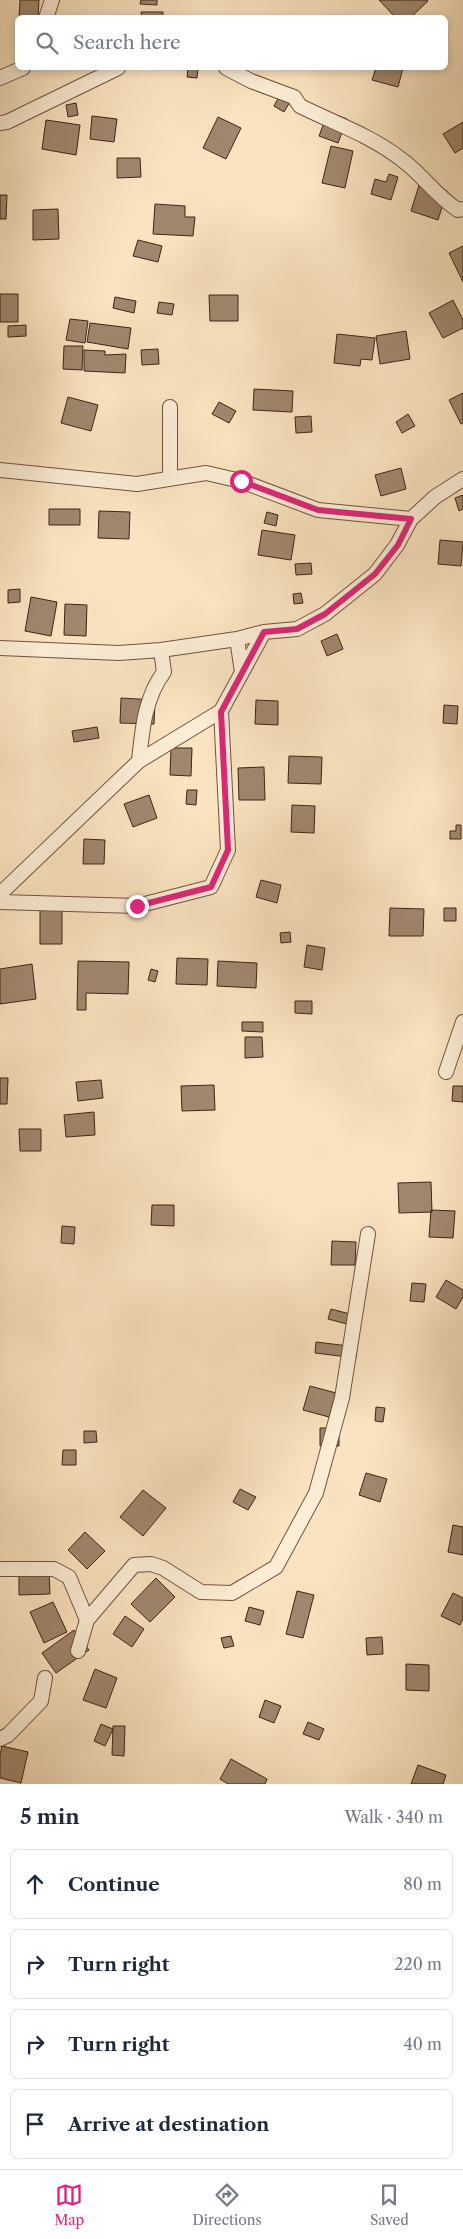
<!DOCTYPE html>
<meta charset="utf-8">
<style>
:root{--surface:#fff;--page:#f6f6f7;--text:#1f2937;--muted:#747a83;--line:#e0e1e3;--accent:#db2777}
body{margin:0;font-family:"Libre Caslon Text",serif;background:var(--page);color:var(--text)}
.stop{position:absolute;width:15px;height:15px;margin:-11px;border:4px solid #db2777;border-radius:50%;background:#fff}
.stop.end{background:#db2777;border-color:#fff;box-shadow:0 1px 5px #0008}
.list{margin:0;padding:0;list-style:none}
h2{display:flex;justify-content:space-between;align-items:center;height:65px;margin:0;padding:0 20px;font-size:21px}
h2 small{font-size:16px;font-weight:400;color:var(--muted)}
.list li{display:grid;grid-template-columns:32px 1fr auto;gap:15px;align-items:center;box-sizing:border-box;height:70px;margin:0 10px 10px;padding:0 10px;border:1px solid var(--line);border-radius:8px}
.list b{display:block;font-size:19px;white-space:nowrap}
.list em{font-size:16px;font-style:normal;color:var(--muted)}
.icon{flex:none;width:28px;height:28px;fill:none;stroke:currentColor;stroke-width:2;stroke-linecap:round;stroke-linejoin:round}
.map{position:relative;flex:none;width:463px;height:1784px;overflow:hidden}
.search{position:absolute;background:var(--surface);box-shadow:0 2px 8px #0003;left:15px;right:15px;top:15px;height:55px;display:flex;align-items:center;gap:12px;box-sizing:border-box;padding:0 18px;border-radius:8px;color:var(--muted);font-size:19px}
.sheet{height:385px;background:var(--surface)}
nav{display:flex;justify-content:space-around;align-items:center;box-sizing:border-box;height:70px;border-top:1px solid var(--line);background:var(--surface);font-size:14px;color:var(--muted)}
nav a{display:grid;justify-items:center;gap:2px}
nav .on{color:var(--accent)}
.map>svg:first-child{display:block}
.building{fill:#a0876e;stroke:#3f2416}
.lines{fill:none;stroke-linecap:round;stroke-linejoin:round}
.minor-casing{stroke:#6e5440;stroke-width:16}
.minor{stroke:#fcedd6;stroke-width:14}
.route{stroke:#db2777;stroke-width:6}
</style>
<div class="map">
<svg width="463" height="1784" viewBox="0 0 463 1784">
<rect width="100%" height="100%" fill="#fae3c0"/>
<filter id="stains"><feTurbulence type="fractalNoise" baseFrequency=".004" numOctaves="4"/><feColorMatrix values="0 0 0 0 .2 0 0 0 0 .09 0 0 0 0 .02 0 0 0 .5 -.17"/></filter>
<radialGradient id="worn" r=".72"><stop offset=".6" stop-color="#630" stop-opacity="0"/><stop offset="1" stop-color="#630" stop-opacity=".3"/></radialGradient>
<!-- building -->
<path class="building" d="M20 0H39L38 18H19Z
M141 0H157V5L140 4Z
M379 0H427L428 1 410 18H396Z
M141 12H163V18H142Z
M188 68H198L197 78 187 77Z
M376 68H403L398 87 372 80Z
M280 95 291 100 284 112 274 106Z
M76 103 78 115 68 117 66 105Z
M328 112 347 119 338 143 319 136Z
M92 116 117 119 114 142 90 139Z
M218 117 241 128 226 159 203 148Z
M46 120 80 125 76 155 42 149Z
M463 122V148L455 153 443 134Z
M331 146 353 151 345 188 322 183Z
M117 158H140L141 177 117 178Z
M389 174 398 177 391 200 371 194 375 179 386 182Z
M420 182 447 191 438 220 411 211Z
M0 195H7L6 219H0Z
M155 204 185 206V217H195L193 236 153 234Z
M58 209 59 239 33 240V210Z
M138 240 162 246 158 262 133 256Z
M463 246V282L449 253Z
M0 294H18V322H0Z
M209 295H238V321H210Z
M115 297 136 301 134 313 113 308Z
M453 300 463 320V328L443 338 429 313Z
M159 302 174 304 172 315 157 313Z
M70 319 88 321 85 343 66 340Z
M90 323 131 328 128 349 87 342Z
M26 325V336L8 337V326Z
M406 331 410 359 380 364 376 336Z
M337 334 375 338 372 360 361 359 360 366 334 363Z
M64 346H83L82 370 63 369Z
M158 349 159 364 142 365 141 350Z
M84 350 105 351V355L126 354 125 373 84 371Z
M254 389 293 391 292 412 253 410Z
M463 393V423L461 424 449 400Z
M68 397 98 405 91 431 61 423Z
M219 402 236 411 229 423 212 414Z
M408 414 415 426 402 433 396 422Z
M311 416 312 432 296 433 295 417Z
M401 468 406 489 381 496 375 475Z
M463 495V509L459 511 455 498Z
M49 509H80V525H49Z
M99 511 130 512 129 539 98 538Z
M267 512 278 515 276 526 264 523Z
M262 530 295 535 291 560 258 555Z
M440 540 463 542 461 566 438 564Z
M311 563 312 574 296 575 295 564Z
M20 589V602L8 603V590Z
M301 593 303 603 294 604 293 594Z
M31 597 57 602 51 636 25 631Z
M65 604 87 605 86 636 64 635Z
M337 634 343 649 327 656 321 641Z
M121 698 155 700 154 724 120 723Z
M256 700 278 701V725L255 724Z
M444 705 458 706 457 724 443 723Z
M97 727 99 738 74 742 72 731Z
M171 748H192L191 776 170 775Z
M289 756 322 757 321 784 288 783Z
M264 767 265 800H239L238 768Z
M187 790H197L196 805 186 804Z
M149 795 157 818 133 827 124 804Z
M292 805 315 806 314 833 291 832Z
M456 825H461V839H450V831H456Z
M84 839 105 840 104 864H83Z
M261 880 281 885 277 903 256 897Z
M40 906H62V944H40Z
M390 908 424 909 423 936H389Z
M444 908H456V921H444Z
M290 932 291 942 281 943 280 933Z
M307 945 325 948 322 970 304 967Z
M177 958 208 959 207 985 176 984Z
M78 961 129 962 128 994 86 993V1010H77Z
M218 961 257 963 256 988 217 986Z
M32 964 36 999 0 1004V969Z
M151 969 158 971 155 982 148 980Z
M295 1001H312V1014L295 1013Z
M242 1022H263V1032L242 1031Z
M245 1037H262L263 1057 245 1058Z
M0 1078H8L7 1104H0Z
M101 1080 103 1098 78 1101 76 1082Z
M214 1085 215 1110 182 1111 181 1086Z
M453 1086H463V1102L452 1101Z
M94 1112 95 1135 66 1137 64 1115Z
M19 1129H41V1151H20Z
M431 1182 432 1212 399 1213 398 1183Z
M152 1205H174V1226L151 1225Z
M431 1210 455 1211 453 1238 429 1237Z
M62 1226 75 1227 74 1244 61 1243Z
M332 1241 356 1242 355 1265H331Z
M446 1280 463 1290V1297L456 1309 436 1297Z
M412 1283 426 1284 424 1302 410 1301Z
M331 1309 350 1314 347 1324 328 1319Z
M316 1342 357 1347 356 1358 315 1353Z
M310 1386 336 1393 329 1417 303 1410Z
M376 1407 385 1408 383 1422 375 1421Z
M320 1428H339V1446H320Z
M84 1431H96L97 1442 84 1443Z
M63 1450H76V1465H62Z
M366 1473 387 1479 380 1502 359 1495Z
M240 1489 256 1497 248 1510 233 1502Z
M143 1490 166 1508 143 1536 120 1517Z
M453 1525 463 1527V1555L448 1552Z
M85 1532 105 1551 87 1569 68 1550Z
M49 1572 50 1594 19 1595V1573Z
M156 1578 175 1597 150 1622 131 1604Z
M297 1591 314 1595 303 1638 286 1634Z
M453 1593 463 1598V1619L460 1625 441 1616Z
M53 1602 67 1632 44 1643 30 1612Z
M249 1607 264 1611 260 1625 245 1621Z
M125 1616 144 1629 132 1647 113 1634Z
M74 1630 89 1650 56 1673 42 1653Z
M231 1636 234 1646 224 1648 221 1638Z
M382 1637 383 1654 367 1655 366 1638Z
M406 1664 429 1665V1691L406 1690Z
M95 1669 117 1678 106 1708 83 1700Z
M265 1700 281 1706 274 1723 259 1717Z
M308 1722 324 1729 319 1740 303 1734Z
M101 1724 113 1729 105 1746 94 1741Z
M113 1726H125L124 1756 112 1755Z
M2 1746 28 1752 21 1783 0 1778V1755Z
M231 1759 267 1779 265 1784H228L220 1779Z
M418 1765 446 1775 443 1784H411Z"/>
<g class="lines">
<!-- minor casing -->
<g class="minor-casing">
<path id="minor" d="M46 18 52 0
M226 68 251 81 294 97 300 106C334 123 370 135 401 159 422 174 436 196 458 210L463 209
M0 78 23 68
M0 123 7 122 118 68
M170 407V479
M0 470 137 484 206 473 241 481 318 510 411 519
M237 639 242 672
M0 648 119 653 161 650 237 639 264 632 297 629 325 614 375 574 397 545 411 519 435 497 463 479
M139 761C142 730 145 697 164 672L161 650
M0 894 139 761 221 711
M0 902 137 906 211 887 228 850 221 711 264 632
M446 1072 463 1022
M0 1569H54L69 1577 87 1620
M78 1651 87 1620 134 1565 151 1564 163 1568 201 1592 232 1593 276 1567 316 1493 342 1398 368 1234
M0 1739 8 1735 41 1701 45 1678"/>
</g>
<!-- minor -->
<use href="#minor" class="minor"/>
</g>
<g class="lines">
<!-- route -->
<path class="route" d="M137 906 211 887 228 850 221 712 264 632 297 629 325 614 375 574 398 545 411 519 318 510 241 481"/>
</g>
<rect width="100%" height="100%" filter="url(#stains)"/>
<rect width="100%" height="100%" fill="url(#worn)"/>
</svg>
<div class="stop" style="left:241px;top:481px"></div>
<div class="stop end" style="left:137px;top:906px"></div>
<div class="search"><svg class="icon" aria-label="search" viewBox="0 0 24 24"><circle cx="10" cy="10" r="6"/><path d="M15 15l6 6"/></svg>Search here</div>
</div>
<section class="sheet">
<h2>5 min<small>Walk · 340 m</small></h2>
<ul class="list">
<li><svg class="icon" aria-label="ahead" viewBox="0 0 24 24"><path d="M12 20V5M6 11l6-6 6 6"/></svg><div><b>Continue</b></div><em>80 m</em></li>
<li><svg class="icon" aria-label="right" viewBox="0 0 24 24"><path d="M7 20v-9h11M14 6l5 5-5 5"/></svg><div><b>Turn right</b></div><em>220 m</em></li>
<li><svg class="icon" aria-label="right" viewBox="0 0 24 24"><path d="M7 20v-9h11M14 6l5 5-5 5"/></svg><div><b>Turn right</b></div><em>40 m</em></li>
<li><svg class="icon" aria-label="arrive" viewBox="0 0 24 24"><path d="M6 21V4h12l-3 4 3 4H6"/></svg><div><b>Arrive at destination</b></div></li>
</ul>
</section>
<nav>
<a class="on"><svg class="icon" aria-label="map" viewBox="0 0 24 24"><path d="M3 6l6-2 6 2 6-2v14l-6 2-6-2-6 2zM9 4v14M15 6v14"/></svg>Map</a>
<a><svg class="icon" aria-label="directions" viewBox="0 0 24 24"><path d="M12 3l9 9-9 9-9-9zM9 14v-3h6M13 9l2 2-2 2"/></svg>Directions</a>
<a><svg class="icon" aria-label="saved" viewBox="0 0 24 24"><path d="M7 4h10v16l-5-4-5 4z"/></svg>Saved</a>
</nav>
